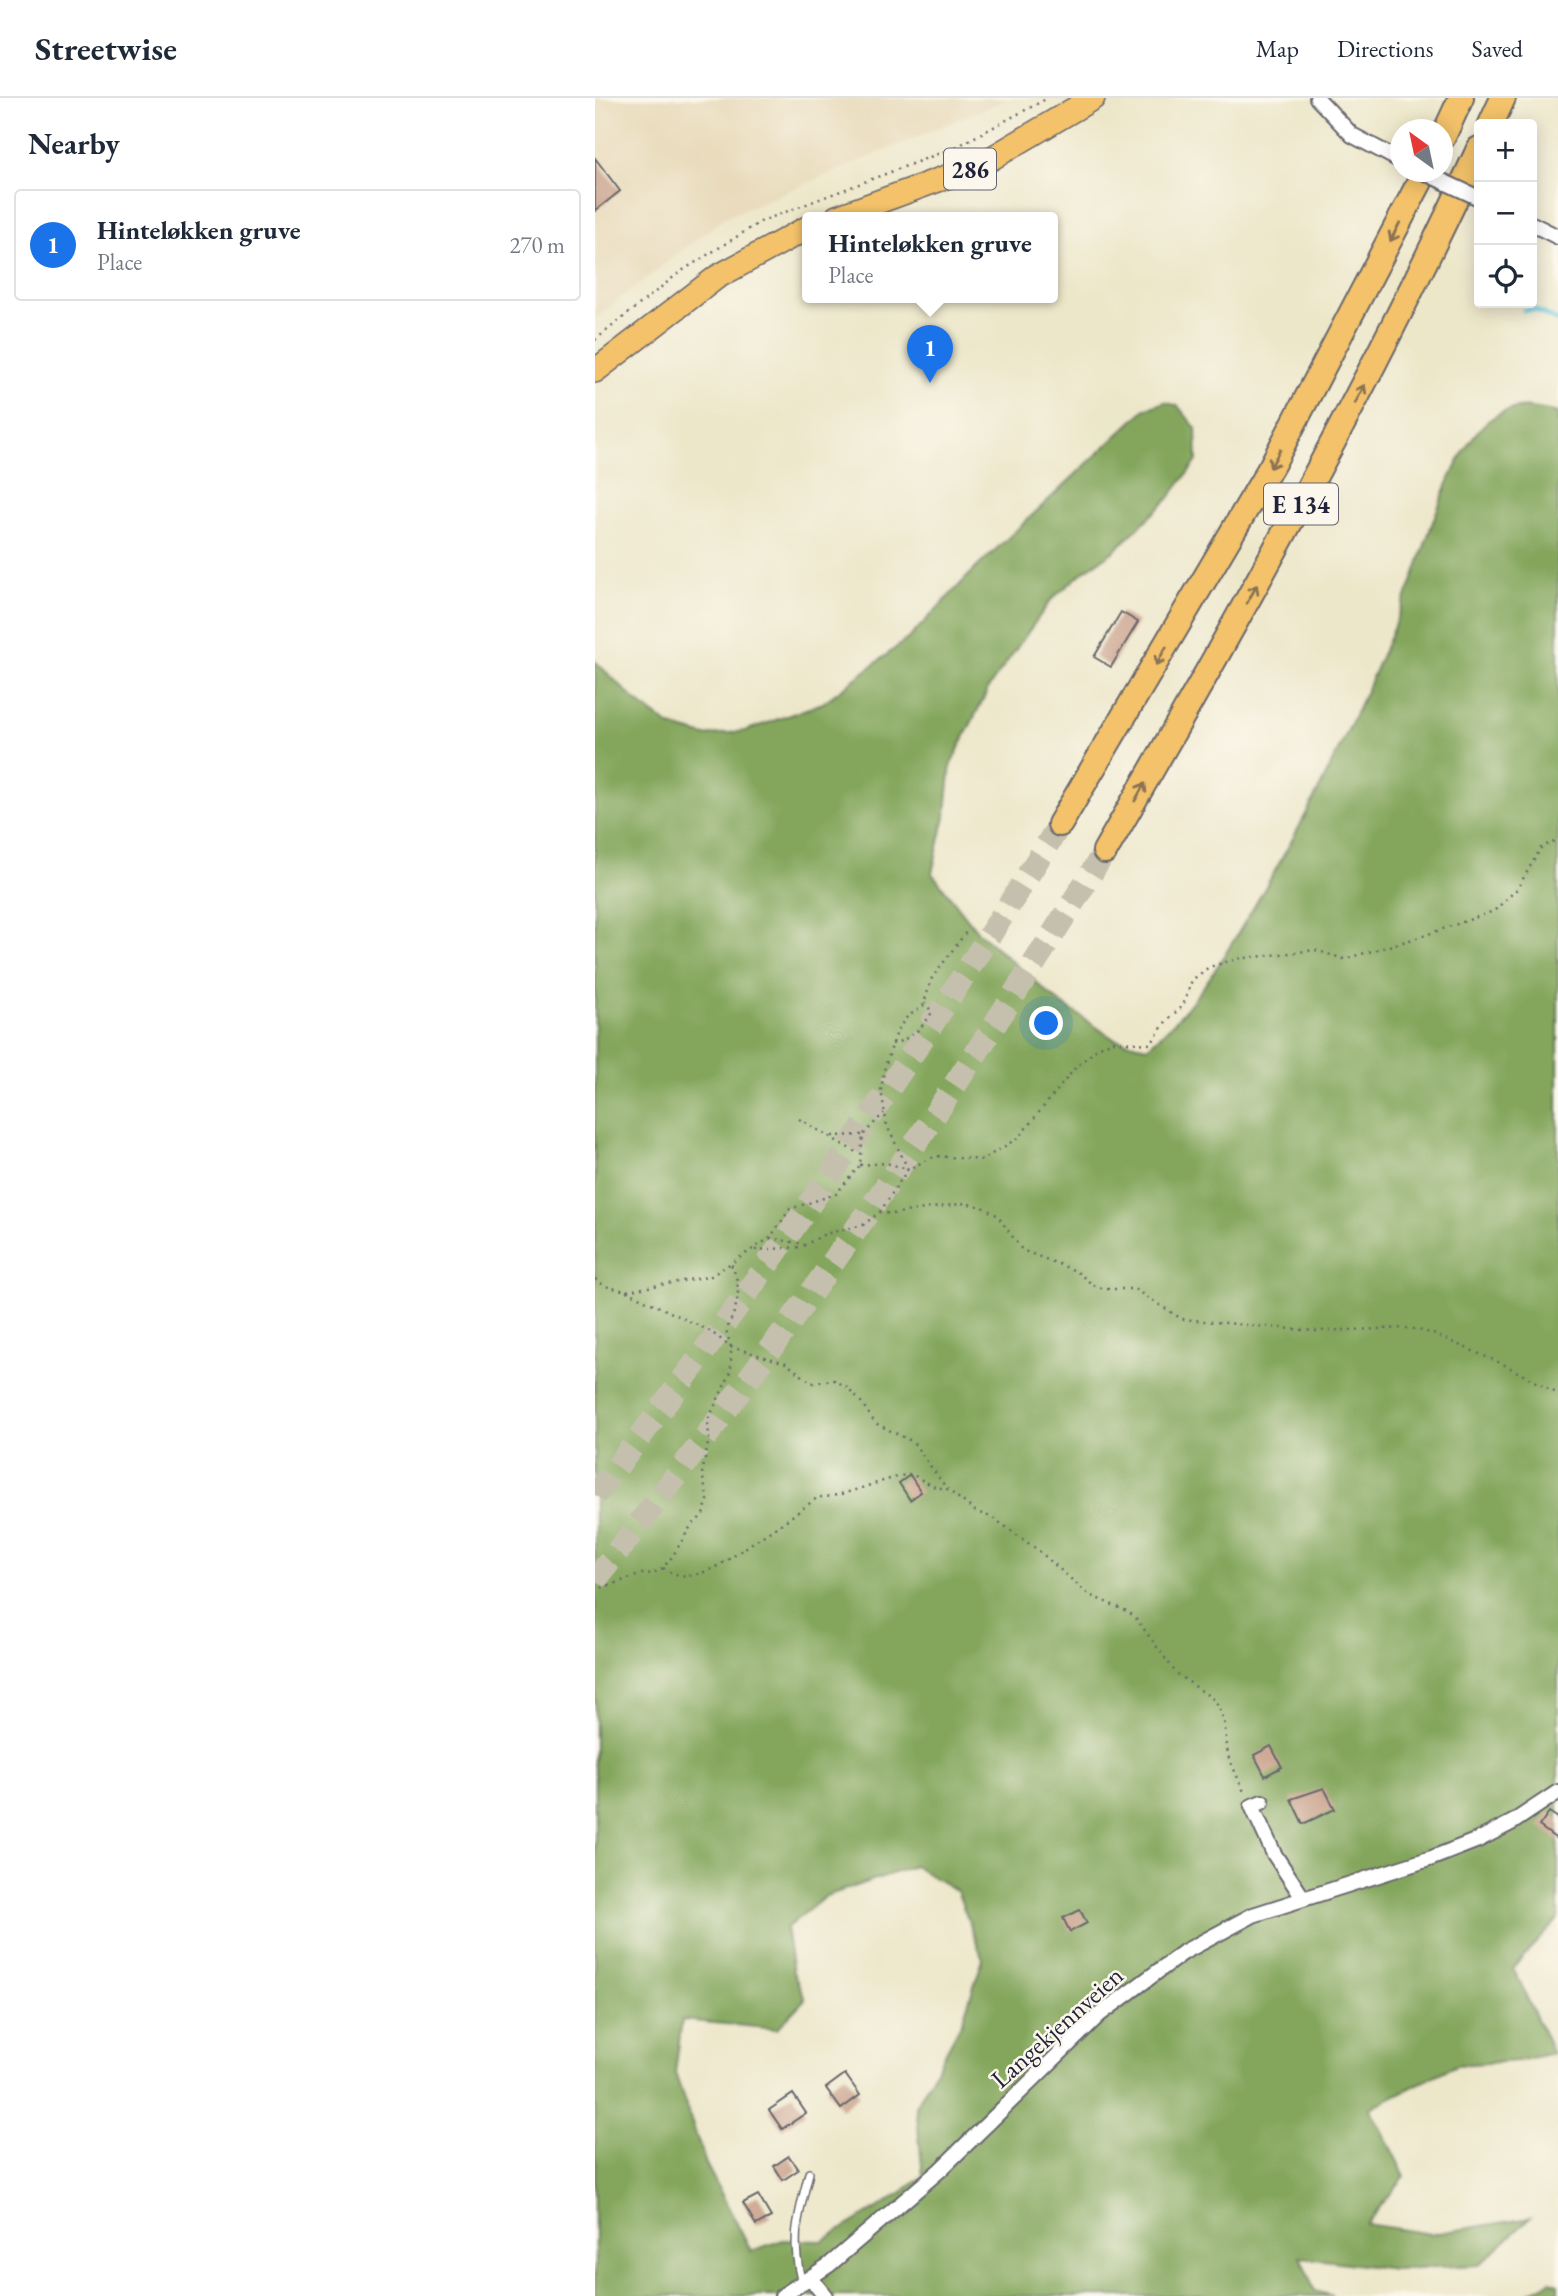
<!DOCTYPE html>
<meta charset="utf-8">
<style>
:root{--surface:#fff;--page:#f6f6f7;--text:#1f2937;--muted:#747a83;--line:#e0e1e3;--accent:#1a73e8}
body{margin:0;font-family:"EB Garamond",serif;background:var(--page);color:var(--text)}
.controls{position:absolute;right:21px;top:21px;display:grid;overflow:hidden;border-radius:7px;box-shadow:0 4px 18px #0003}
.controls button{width:63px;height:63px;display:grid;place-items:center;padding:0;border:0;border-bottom:2px solid var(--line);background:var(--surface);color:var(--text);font:35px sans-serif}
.compass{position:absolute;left:795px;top:21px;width:63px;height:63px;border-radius:50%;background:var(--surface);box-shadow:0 4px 18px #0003;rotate:327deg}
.you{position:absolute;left:452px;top:926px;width:24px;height:24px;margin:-18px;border:5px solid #fff;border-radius:50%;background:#1a73e8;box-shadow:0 0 0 10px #1a73e833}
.badge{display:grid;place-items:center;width:46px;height:46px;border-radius:50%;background:var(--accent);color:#fff;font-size:23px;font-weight:700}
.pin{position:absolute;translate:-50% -58px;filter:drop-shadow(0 2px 4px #0008)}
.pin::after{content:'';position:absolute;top:37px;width:24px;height:21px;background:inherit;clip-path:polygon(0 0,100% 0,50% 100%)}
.popup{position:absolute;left:207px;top:114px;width:256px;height:91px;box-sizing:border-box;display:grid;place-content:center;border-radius:7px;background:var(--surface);filter:drop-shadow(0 2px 5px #0005);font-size:23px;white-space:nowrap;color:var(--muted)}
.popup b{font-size:26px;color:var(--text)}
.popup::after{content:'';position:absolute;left:50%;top:100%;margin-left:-14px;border:14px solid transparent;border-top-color:var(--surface)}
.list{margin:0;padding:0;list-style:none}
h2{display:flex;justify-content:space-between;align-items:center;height:91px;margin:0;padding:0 28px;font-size:30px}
h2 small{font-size:23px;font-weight:400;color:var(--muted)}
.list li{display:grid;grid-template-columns:46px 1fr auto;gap:21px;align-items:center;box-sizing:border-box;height:112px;margin:0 14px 14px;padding:0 14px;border:2px solid var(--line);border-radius:7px}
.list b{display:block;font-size:26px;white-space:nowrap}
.list p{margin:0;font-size:23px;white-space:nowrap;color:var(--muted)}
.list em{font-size:23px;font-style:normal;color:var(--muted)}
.icon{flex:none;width:38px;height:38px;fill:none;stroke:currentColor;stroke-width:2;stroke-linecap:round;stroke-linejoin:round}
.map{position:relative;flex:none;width:963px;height:2198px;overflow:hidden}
header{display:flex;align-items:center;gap:42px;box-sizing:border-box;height:98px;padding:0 35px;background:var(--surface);border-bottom:2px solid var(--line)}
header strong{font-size:33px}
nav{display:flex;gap:38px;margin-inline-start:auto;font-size:24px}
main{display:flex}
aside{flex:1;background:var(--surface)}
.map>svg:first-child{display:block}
.built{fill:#e8daba}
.forest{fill:#83a65c;stroke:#52644c;stroke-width:2;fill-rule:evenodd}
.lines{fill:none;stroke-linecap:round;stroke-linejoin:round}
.stream{stroke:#63c5e1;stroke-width:5}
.building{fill:#c69b85}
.trunk-tunnel{stroke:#c4c0ad;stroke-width:24;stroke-dasharray:24 12;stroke-linecap:butt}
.service-casing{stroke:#69676d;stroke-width:10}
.minor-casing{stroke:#69676d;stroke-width:18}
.primary-casing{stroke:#69676d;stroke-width:26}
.trunk-casing{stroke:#69676d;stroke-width:28}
.path{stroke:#69676d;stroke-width:2.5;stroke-dasharray:2 5;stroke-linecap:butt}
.service{stroke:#fff;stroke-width:7}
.minor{stroke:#fff;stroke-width:14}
.primary{stroke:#f3c26a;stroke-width:23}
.trunk{stroke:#f3c26a;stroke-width:24}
.minor-bridge-casing{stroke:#69676d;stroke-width:18;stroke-linecap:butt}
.minor-bridge{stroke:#fff;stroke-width:14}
.oneway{stroke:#8a7252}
.labels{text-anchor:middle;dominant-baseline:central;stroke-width:5;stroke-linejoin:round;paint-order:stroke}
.shield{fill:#fbf7ec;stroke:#636270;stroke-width:2}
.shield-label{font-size:24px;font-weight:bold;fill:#22223b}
.street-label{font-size:26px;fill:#22223b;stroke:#fbf7ec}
</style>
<header>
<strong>Streetwise</strong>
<nav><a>Map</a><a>Directions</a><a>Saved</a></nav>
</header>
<main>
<aside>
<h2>Nearby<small></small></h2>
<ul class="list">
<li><span class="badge">1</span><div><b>Hinteløkken gruve</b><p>Place</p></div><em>270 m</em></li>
</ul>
</aside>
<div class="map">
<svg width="963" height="2198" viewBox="0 0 963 2198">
<rect width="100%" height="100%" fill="#fbf7ec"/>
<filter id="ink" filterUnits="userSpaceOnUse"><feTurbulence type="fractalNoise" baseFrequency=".0143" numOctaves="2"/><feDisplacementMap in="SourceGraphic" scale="14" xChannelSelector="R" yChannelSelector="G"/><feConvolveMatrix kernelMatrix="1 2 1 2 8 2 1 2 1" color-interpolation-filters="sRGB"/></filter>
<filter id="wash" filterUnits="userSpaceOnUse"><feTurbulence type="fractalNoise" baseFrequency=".00686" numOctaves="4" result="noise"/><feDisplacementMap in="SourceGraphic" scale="28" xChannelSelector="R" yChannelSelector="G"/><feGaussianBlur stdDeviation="1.57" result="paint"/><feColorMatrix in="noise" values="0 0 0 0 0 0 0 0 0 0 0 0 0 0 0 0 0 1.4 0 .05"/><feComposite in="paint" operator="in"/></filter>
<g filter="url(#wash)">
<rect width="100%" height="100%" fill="#ede7ca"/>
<!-- built -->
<path class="built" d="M0 0H415L129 120 0 220Z"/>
<!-- forest -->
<path class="forest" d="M570 304 583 308 601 330 602 363 573 401 519 453 489 473 456 502 394 589 356 666 351 714 337 775 382 833 460 901 519 941 552 949C598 913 628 861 657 812 719 709 771 600 815 489 832 444 857 352 893 323 918 304 936 309 963 315V1821L918 1870 958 1955 922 1963 861 1967 775 2010 810 2078 771 2126 837 2136 935 2120 884 2167 799 2171 705 2159 720 2193 737 2198H0V563L41 603 75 628 110 638 150 633 228 605 315 539 378 473 550 311ZM319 1768 362 1793 388 1861 367 1924 321 2008 328 2079 294 2103 227 2143 188 2142 156 2153 111 2066 80 1975 87 1922 182 1931 210 1901 198 1874 191 1830 231 1798Z
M955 2183 963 2186V2198H928Z"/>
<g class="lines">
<!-- stream -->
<path class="stream" d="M929 212H940L963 223"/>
</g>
<g id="blocks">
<!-- building -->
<path class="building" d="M0 60 25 93 0 113Z
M526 514 543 524 516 569 499 559Z
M315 1377 326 1394 315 1402 304 1385Z
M676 1648 687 1669 670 1678 659 1657Z
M729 1690 740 1711 708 1726 696 1701Z
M954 1714 963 1720V1742L944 1728Z
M485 1812 492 1825 475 1834 468 1820Z
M250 1976 265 1997 246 2011 231 1990Z
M198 1996 211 2015 187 2031 174 2012Z
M194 2058 203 2072 188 2082 179 2068Z
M163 2097 176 2119 161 2127 148 2105Z"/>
</g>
</g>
<g filter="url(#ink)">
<use href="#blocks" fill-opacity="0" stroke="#69676d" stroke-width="2"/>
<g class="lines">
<!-- trunk-tunnel -->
<path class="trunk-tunnel" d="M0 1397C168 1182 321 957 465 726
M0 1482C185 1249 354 1005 510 753"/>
<!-- service casing -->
<g class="service-casing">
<path id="service" d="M207 2186C195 2140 203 2120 214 2075"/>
</g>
<!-- minor casing -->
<g class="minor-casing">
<path id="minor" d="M722 0 757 37 806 63
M937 126 963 139
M667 1704 657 1708 679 1756 708 1800
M216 2181 230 2198
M187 2198 234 2167 345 2072 504 1917 589 1854 658 1817 837 1760 883 1742 918 1724 963 1694"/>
</g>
<!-- primary casing -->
<g class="primary-casing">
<path id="primary" d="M242 119 387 66 498 0
M0 273 122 179 212 130"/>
</g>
<!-- trunk casing -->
<g class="trunk-casing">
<path id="trunk" d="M896 26 908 0
M848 39 866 0
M465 726 677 367 830 74
M510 753C643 523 772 292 884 51"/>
</g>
<!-- path -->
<path class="path" d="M0 242 85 174 167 123 361 49 453 0
M297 946C315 941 328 930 337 914L330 905
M204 1021 264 1056
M237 1038 268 1037
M265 1067 291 1065 313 1071
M313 1071 292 1028 286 992 290 968 303 931 312 919 328 908 337 880 371 834
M285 1114 313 1071 341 1058 387 1062 423 1040 481 969 503 950 517 943 556 946 572 922 588 908 597 882 614 869 642 861 720 852 749 861 825 839 899 813 922 791 946 750 963 741
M175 1140 209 1146
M160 1152 206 1149 230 1136 268 1127 285 1114 296 1116 370 1105 387 1109 402 1117 427 1152 481 1173 498 1187 509 1191H539L587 1221 719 1233 815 1230 836 1235 908 1266 963 1296
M0 1181 10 1188 31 1193 116 1178 175 1140 195 1111 241 1096 265 1067 268 1037 289 1015
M31 1193 115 1233 136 1249 191 1265 217 1285 239 1282 250 1288 266 1304 280 1325 318 1344 352 1391 380 1413 398 1420 443 1452 494 1497 532 1513 540 1519 581 1575 621 1603 629 1622 633 1658 650 1696
M68 1470C100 1492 134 1460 160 1443 182 1429 202 1415 223 1399 244 1401 289 1380 316 1376L340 1389 352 1391
M0 1492 50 1475 57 1476 68 1470 77 1459 96 1428 108 1417 113 1402 107 1376 114 1341 113 1322 136 1274V1249L131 1232C143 1209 148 1190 136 1166"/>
<!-- service -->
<use href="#service" class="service"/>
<!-- minor -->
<use href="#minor" class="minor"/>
<!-- primary -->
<use href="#primary" class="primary"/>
<!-- trunk -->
<use href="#trunk" class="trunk"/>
<!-- minor-bridge casing -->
<g class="minor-bridge-casing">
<path id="minor-bridge" d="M828 74 884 100"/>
</g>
<!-- minor-bridge -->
<use href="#minor-bridge" class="minor-bridge"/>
</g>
<!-- one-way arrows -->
<defs><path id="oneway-shaft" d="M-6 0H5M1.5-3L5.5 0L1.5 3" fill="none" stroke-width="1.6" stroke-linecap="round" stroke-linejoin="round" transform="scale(1.75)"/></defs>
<g class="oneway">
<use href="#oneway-shaft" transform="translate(800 134) rotate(117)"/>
<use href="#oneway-shaft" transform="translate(765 296) rotate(-63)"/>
<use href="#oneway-shaft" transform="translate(680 361) rotate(119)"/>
<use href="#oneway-shaft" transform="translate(657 496) rotate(-61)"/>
<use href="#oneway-shaft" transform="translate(566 558) rotate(120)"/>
<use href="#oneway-shaft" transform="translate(545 694) rotate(-60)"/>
</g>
</g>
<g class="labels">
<!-- shield labels -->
<g class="shield">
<rect x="349" y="50.5" width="52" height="41" rx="5"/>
<rect x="669" y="385.5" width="74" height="41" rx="5"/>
</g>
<g class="shield-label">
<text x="375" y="71">286</text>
<text x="706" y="406">E 134</text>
</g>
<!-- street labels -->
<g class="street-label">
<text transform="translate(462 1929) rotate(-42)">Langekjennveien</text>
</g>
</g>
</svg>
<div class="controls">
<button>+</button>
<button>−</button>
<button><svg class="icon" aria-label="locate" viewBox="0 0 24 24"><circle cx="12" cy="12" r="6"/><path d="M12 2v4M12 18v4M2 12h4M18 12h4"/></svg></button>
</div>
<svg class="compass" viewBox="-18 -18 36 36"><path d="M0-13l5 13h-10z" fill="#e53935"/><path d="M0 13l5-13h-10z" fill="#747a83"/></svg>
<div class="you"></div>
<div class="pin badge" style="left:335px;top:285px">1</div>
<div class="popup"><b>Hinteløkken gruve</b>Place</div>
</div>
</main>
